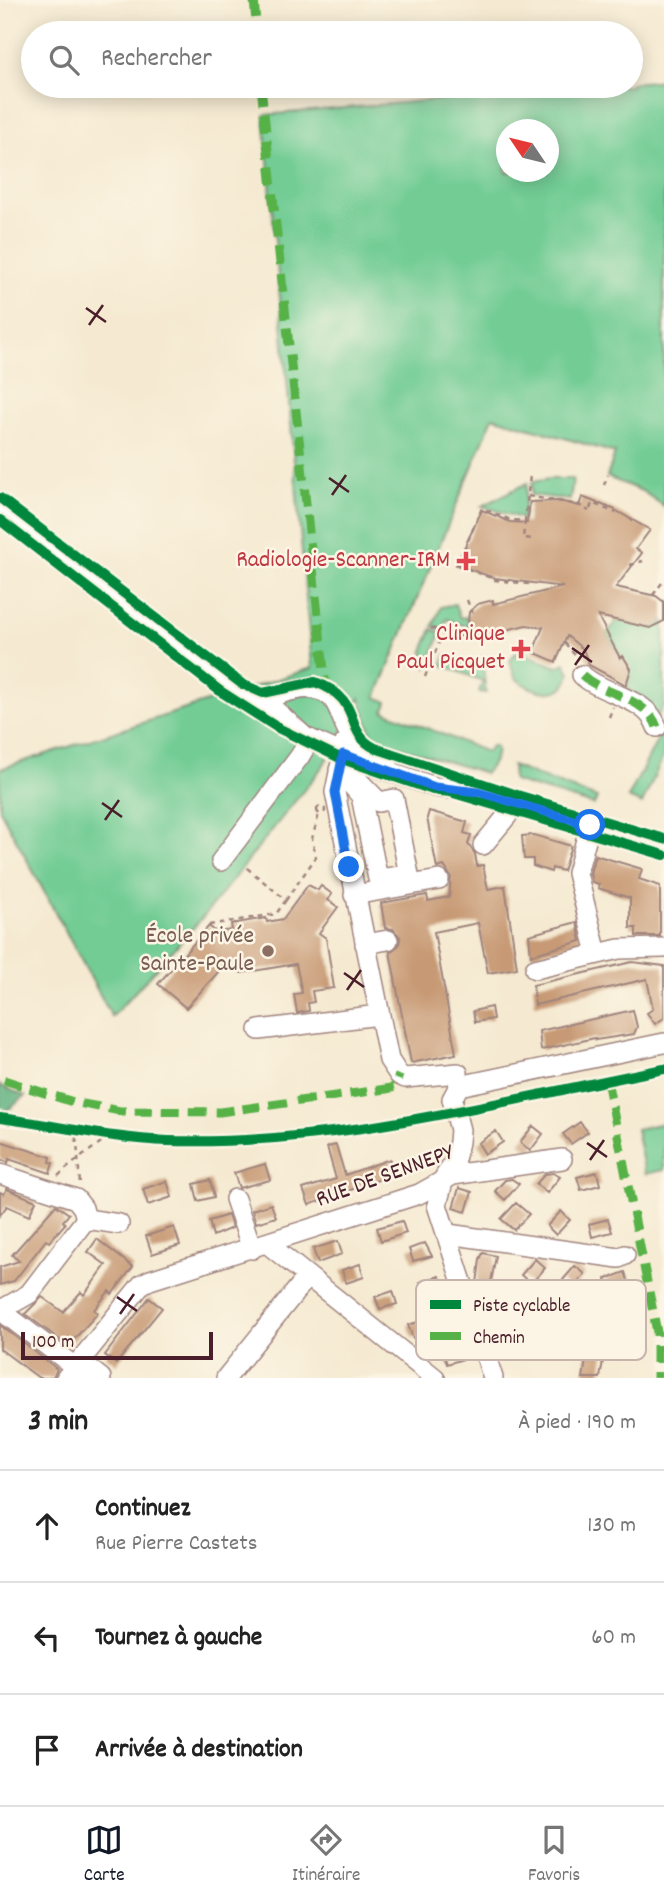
<!DOCTYPE html>
<html lang="fr">
<meta charset="utf-8">
<style>
:root{--surface:#fff;--page:#f6f6f6;--text:#222;--muted:#767676;--line:#e0e0e0;--accent:#111827}
body{margin:0;font-family:Dekko,sans-serif;background:var(--page);color:var(--text)}
.compass{position:absolute;left:496px;top:119px;width:63px;height:63px;border-radius:50%;background:var(--surface);box-shadow:0 4px 18px #0003;rotate:305deg}
.scale{position:absolute;left:21px;bottom:18px;width:192px;box-sizing:border-box;padding-left:7px;border:4px solid #4a1f2b;border-top:0;font-size:19px;line-height:24px;white-space:nowrap;color:#4a1f2b;-webkit-text-stroke:5px #fcf5e5;paint-order:stroke}
.stop{position:absolute;width:21px;height:21px;margin:-16px;border:5px solid #1a73e8;border-radius:50%;background:#fff}
.stop.end{background:#1a73e8;border-color:#fff;box-shadow:0 2px 7px #0008}
.list{margin:0;padding:0;list-style:none}
h2{display:flex;justify-content:space-between;align-items:center;height:91px;margin:0;padding:0 28px;font-size:30px}
h2 small{font-size:23px;font-weight:400;color:var(--muted)}
.list li{display:grid;grid-template-columns:46px 1fr auto;gap:21px;align-items:center;box-sizing:border-box;height:112px;padding:0 28px;border-top:2px solid var(--line)}
.list b{display:block;font-size:26px;white-space:nowrap}
.list p{margin:0;font-size:23px;white-space:nowrap;color:var(--muted)}
.list em{font-size:23px;font-style:normal;color:var(--muted)}
.icon{flex:none;width:38px;height:38px;fill:none;stroke:currentColor;stroke-width:2;stroke-linecap:round;stroke-linejoin:round}
.map{position:relative;flex:none;width:664px;height:1378px;overflow:hidden}
.search{position:absolute;background:var(--surface);box-shadow:0 4px 18px #0003;left:21px;right:21px;top:21px;height:77px;display:flex;align-items:center;gap:18px;box-sizing:border-box;padding:0 24px;border-radius:38px;color:var(--muted);font-size:26px}
.sheet{height:427px;background:var(--surface)}
nav{display:flex;justify-content:space-around;align-items:center;box-sizing:border-box;height:98px;border-top:2px solid var(--line);background:var(--surface);font-size:19px;color:var(--muted)}
nav a{display:grid;justify-items:center;gap:4px}
nav .on{color:var(--accent)}
.map>svg:first-child{display:block}
.green{fill:#72cc94;stroke:#5e7660;stroke-width:2;fill-rule:evenodd}
.forest{fill:#5db07e;stroke:#546854;stroke-width:2}
.building{fill:#c79a75}
.lines{fill:none;stroke-linecap:round;stroke-linejoin:round}
.minor-casing{stroke:#a0847e;stroke-width:22}
.path{stroke:#a0847e;stroke-width:2.5;stroke-dasharray:5 5;stroke-linecap:butt}
.minor{stroke:#fff;stroke-width:19}
.quiet{stroke:#57b146;stroke-width:9;stroke-dasharray:18 9;stroke-linecap:butt}
.cycleway-casing{stroke:#fcf5e5;stroke-width:15}
.cycleway{stroke:#00873e;stroke-width:10}
.route{stroke:#1a73e8;stroke-width:9}
.ticks{fill:none;stroke:#4a1f2b;stroke-width:2.5}
.health-dot{fill:#e0444e;stroke:#fcf5e5;stroke-width:2.5}
.education-dot{fill:#8d6e63;stroke:#fcf5e5;stroke-width:2.5}
.labels{text-anchor:middle;dominant-baseline:central;stroke-width:5;stroke-linejoin:round;paint-order:stroke}
.health-label{font-size:24px;fill:#be3a42;stroke:#fcf5e5;text-anchor:end}
.education-label{font-size:24px;fill:#785e54;stroke:#fcf5e5;text-anchor:end}
.street-label{font-size:24px;fill:#4a1f2b;stroke:#fcf5e5}
.key{fill:#fcf5e5;stroke:#c7b5ad;stroke-width:2}
.key-label{font-size:19px;fill:#4a1f2b}
</style>
<div class="map">
<svg width="664" height="1378" viewBox="0 0 664 1378">
<rect width="100%" height="100%" fill="#fcf5e5"/>
<filter id="ink" filterUnits="userSpaceOnUse"><feTurbulence type="fractalNoise" baseFrequency=".0143" numOctaves="2"/><feDisplacementMap in="SourceGraphic" scale="14" xChannelSelector="R" yChannelSelector="G"/><feConvolveMatrix kernelMatrix="1 2 1 2 8 2 1 2 1" color-interpolation-filters="sRGB"/></filter>
<filter id="wash" filterUnits="userSpaceOnUse"><feTurbulence type="fractalNoise" baseFrequency=".00686" numOctaves="4" result="noise"/><feDisplacementMap in="SourceGraphic" scale="28" xChannelSelector="R" yChannelSelector="G"/><feGaussianBlur stdDeviation="1.57" result="paint"/><feColorMatrix in="noise" values="0 0 0 0 0 0 0 0 0 0 0 0 0 0 0 0 0 1.4 0 .05"/><feComposite in="paint" operator="in"/></filter>
<g filter="url(#wash)">
<rect width="100%" height="100%" fill="#f5ead1"/>
<!-- green -->
<path class="green" d="M664 80V506L642 491 607 477 615 453 493 417 376 697 387 702 384 711 487 752 491 746H495C500 754 491 767 485 773L373 739 360 698 323 766 203 917 112 1017 0 810V769L312 668 264 115 595 86H631V83ZM506 130H548V172H506Z
M550 479H573L570 500 531 495 532 482Z
M527 483 523 519 482 506Z
M455 604 460 618 467 617 468 627 447 619 442 630 433 626 441 607Z
M617 620 651 628 664 621V705L658 716 627 689 629 670 607 634Z
M432 629 441 633 427 667 423 651Z
M526 646 528 655 557 667 565 663 570 673C564 703 532 692 515 678L510 661 516 652Z
M446 655 477 667 482 658 486 693 479 692 483 681 442 665Z
M664 727V755L642 804 628 798Z
M512 766 597 798 594 805 513 781Z
M664 1123V1170L645 1174 636 1129Z"/>
<!-- forest -->
<path class="forest" d="M0 1085 25 1096 0 1117Z"/>
<g id="blocks">
<!-- building -->
<path class="building" d="M582 497 613 509 650 530 636 549 642 553 616 587 656 596 664 602V621L650 628 598 616 620 658 623 656 631 669 626 685 589 665 583 649 567 636 556 662 533 652 543 627 526 625 482 636 471 630 468 622 469 612 478 604 493 600V604L563 587 495 578 456 565 482 510 510 522 527 523 530 502 559 501 579 506Z
M429 811 467 822 464 833 471 835 468 844 475 854 477 866 483 865 488 889 505 886 517 968 488 973 478 923 434 932 456 1054 411 1063 390 952 399 945 400 937 393 929 385 928 381 903 427 895 428 901 449 897 451 877 444 866 437 868 427 818Z
M534 835 571 846 563 871 552 868 551 872 533 866V859H524L522 836Z
M595 855 642 869 639 879 660 886V936H636V928H630V898L598 888 599 884 592 882 590 873Z
M308 885 318 890 321 886 332 894 328 900 338 907 319 933 326 938 334 988 312 991 314 1002 308 1003 309 1011 297 1013 294 994 302 993 296 964 241 973 228 961 186 1008 158 984 209 926 216 932 232 930 231 924 266 918 267 922 283 919Z
M577 922 581 941 531 955 529 935Z
M632 962 664 966V1018L655 1024 647 1013 653 1009 647 979 535 1005 533 985Z
M491 1007 493 1019 475 1022 473 1011Z
M633 1010 637 1027 634 1034 596 1040 595 1038 541 1050 539 1031Z
M580 1122 588 1132 571 1144 563 1134Z
M533 1126 543 1134 530 1151 520 1142Z
M496 1131 503 1142 485 1154 478 1143Z
M0 1141 51 1157 50 1162 53 1163 50 1173 9 1159 8 1163 0 1159Z
M336 1145 345 1175 390 1159 394 1174 309 1205 303 1189 336 1179 327 1147Z
M265 1164 270 1180 239 1188 234 1173Z
M597 1172 600 1185 581 1190 577 1177Z
M554 1173 560 1177 547 1193 536 1184 545 1174Z
M512 1179 519 1184 505 1200 495 1191 505 1180Z
M210 1180 214 1197 198 1201 194 1184Z
M167 1181 172 1197 148 1205 143 1189Z
M459 1188 472 1192 466 1212 453 1208Z
M7 1189 36 1201 29 1216 7 1206 0 1215V1192L4 1194Z
M516 1203 529 1214 514 1230 501 1219Z
M271 1204 276 1217 256 1223 252 1210Z
M56 1205 69 1214 63 1221 65 1224 49 1242 46 1240 14 1281 0 1285V1267L19 1261 12 1255Z
M561 1211 570 1220 556 1235 547 1226Z
M228 1215 232 1228 213 1236 209 1221Z
M608 1219 612 1232 592 1237 589 1224Z
M402 1221 406 1233 381 1241 377 1228Z
M174 1227 180 1245 152 1254 146 1236Z
M97 1239 133 1267 112 1294 109 1291 94 1310 98 1313 68 1346 25 1314 42 1297 63 1312 81 1292 84 1295 106 1265 88 1252Z
M338 1241 342 1254 318 1263 313 1249Z
M425 1243 432 1256 413 1261 409 1249Z
M483 1253 496 1256 490 1287 477 1284 480 1259Z
M535 1259 545 1268 531 1284 521 1275Z
M360 1264 364 1277 346 1283 342 1270Z
M575 1266 585 1274 572 1290 562 1281Z
M625 1272 629 1284 610 1291 606 1279Z
M439 1276 443 1288 425 1294 420 1282Z
M393 1291 397 1304 380 1309 375 1297Z
M149 1298 162 1308 116 1364 105 1355Z
M428 1319 432 1332 413 1338 408 1325Z
M0 1325 57 1369 53 1378H39L0 1349Z
M462 1346 466 1358 447 1364 443 1352Z
M588 1347 605 1349 600 1378H583Z"/>
</g>
</g>
<g filter="url(#ink)">
<use href="#blocks" fill-opacity="0" stroke="#a0847e" stroke-width="2"/>
<g class="lines">
<!-- minor casing -->
<g class="minor-casing">
<path id="minor" d="M0 510 231 688 275 710 305 737 359 761 435 787 478 792
M582 675C603 695 647 697 657 727
M253 700C273 699 293 686 312 689 344 692 337 723 355 741 363 750 378 754 389 759
M345 743 335 792 389 1060 399 1075 405 1078 458 1073 459 1086
M339 770 361 796 378 879 409 875 394 799 379 802 341 763
M467 787 664 847
M590 825 577 873 597 954
M483 845 507 816 511 801
M221 861 300 756 310 739
M354 895 439 880
M365 944 388 940
M535 969 619 949 664 948
M259 1030 379 1015
M459 1086 452 1099 460 1130 459 1142 455 1160 444 1178 437 1205 493 1378
M459 1086 664 1043
M0 1174 76 1199 83 1208 86 1219 29 1294 1 1310
M235 1199 252 1249
M86 1219 119 1224
M448 1234 619 1258 625 1255
M269 1245 435 1378
M0 1310 75 1367
M66 1378 142 1284 150 1280 419 1194 453 1175 562 1159
M86 1378 92 1371 101 1378
M226 1378 308 1276"/>
</g>
<!-- path -->
<path class="path" d="M604 485 608 475
M528 496 579 505 589 511
M590 509 592 503 616 513
M525 521 523 538 535 539
M630 565 643 561
M529 584 495 580 458 564 482 508 511 520 525 521 530 475
M653 595 664 580
M467 600 472 613
M431 628 441 631
M565 643 578 659
M431 663 444 630 466 638 470 628
M425 677 428 669
M609 717 613 707
M317 810a4 4 0 1 1 8 0a4 4 0 1 1-8 0Z
M247 868 286 900 316 857 312 839 319 814
M209 925 276 914 286 900
M72 1128 77 1142 80 1185
M58 1176C75 1160 94 1149 112 1133"/>
<!-- minor -->
<use href="#minor" class="minor"/>
<!-- quiet -->
<path class="quiet" d="M254 0 257 33
M261 86 326 689
M582 675C603 695 647 697 657 727
M4 1080 73 1102 120 1111 220 1112 386 1089 395 1087 399 1075
M607 1080 657 1332V1378"/>
<!-- cycleway casing -->
<g class="cycleway-casing">
<path id="cycleway" d="M0 498 242 684 263 693 315 682C365 700 342 732 375 748L517 795 664 839
M0 520 220 691 278 728 342 759 433 790 450 792 664 855
M0 1118C55 1125 112 1139 168 1141 337 1146 500 1101 664 1069"/>
</g>
<!-- cycleway -->
<use href="#cycleway" class="cycleway"/>
</g>
</g>
<g class="lines" filter="url(#ink)">
<!-- route -->
<path class="route" d="M349 867 335 792 343 754 435 787 478 792 590 825"/>
</g>
<!-- ticks -->
<path class="ticks" d="M86 308 106 322M89 325 103 305M329 478 349 492M332 495 346 475M572 648 592 662M575 665 589 645M102 803 122 817M105 820 119 800M344 973 364 987M347 990 361 970M587 1143 607 1157M590 1160 604 1140M117 1297 137 1311M120 1314 134 1294"/>
<!-- markers -->
<g class="health-dot">
<path d="M462.5 550.5h7v7h7v7h-7v7h-7v-7h-7v-7h7z"/>
<path d="M517.5 638.5h7v7h7v7h-7v7h-7v-7h-7v-7h7z"/>
</g>
<circle class="education-dot" cx="268" cy="951" r="7"/>
<g class="labels">
<!-- health labels -->
<g class="health-label">
<text x="450" y="561">Radiologie-Scanner-IRM</text>
<text x="505" y="635">Clinique<tspan x="505" dy="28">Paul Picquet</tspan></text>
</g>
<!-- education labels -->
<g class="education-label">
<text x="254" y="937">École privée<tspan x="254" dy="28">Sainte-Paule</tspan></text>
</g>
<!-- street labels -->
<g class="street-label">
<text transform="translate(385 1177) rotate(-20)">RUE DE SENNEPY</text>
</g>
</g>
<!-- legend -->
<rect x="416" y="1280" width="230" height="80" rx="10" class="key"/>
<rect x="430" y="1300" width="31" height="9" fill="#00873e"/>
<rect x="430" y="1332" width="31" height="8" fill="#57b146"/>
<g class="key-label">
<text x="473" y="1311">Piste cyclable</text>
<text x="473" y="1343">Chemin</text>
</g>
</svg>
<svg class="compass" viewBox="-18 -18 36 36"><path d="M0-13l5 13h-10z" fill="#e53935"/><path d="M0 13l5-13h-10z" fill="#767676"/></svg>
<div class="scale">100 m</div>
<div class="stop" style="left:590px;top:825px"></div>
<div class="stop end" style="left:349px;top:867px"></div>
<div class="search"><svg class="icon" aria-label="search" viewBox="0 0 24 24"><circle cx="10" cy="10" r="6"/><path d="M15 15l6 6"/></svg>Rechercher</div>
</div>
<section class="sheet">
<h2>3 min<small>À pied · 190 m</small></h2>
<ul class="list">
<li><svg class="icon" aria-label="ahead" viewBox="0 0 24 24"><path d="M12 20V5M6 11l6-6 6 6"/></svg><div><b>Continuez</b><p>Rue Pierre Castets</p></div><em>130 m</em></li>
<li><svg class="icon" aria-label="left" viewBox="0 0 24 24"><path d="M17 20v-9H6M10 6l-5 5 5 5"/></svg><div><b>Tournez à gauche</b></div><em>60 m</em></li>
<li><svg class="icon" aria-label="arrive" viewBox="0 0 24 24"><path d="M6 21V4h12l-3 4 3 4H6"/></svg><div><b>Arrivée à destination</b></div></li>
</ul>
</section>
<nav>
<a class="on"><svg class="icon" aria-label="map" viewBox="0 0 24 24"><path d="M3 6l6-2 6 2 6-2v14l-6 2-6-2-6 2zM9 4v14M15 6v14"/></svg>Carte</a>
<a><svg class="icon" aria-label="directions" viewBox="0 0 24 24"><path d="M12 3l9 9-9 9-9-9zM9 14v-3h6M13 9l2 2-2 2"/></svg>Itinéraire</a>
<a><svg class="icon" aria-label="saved" viewBox="0 0 24 24"><path d="M7 4h10v16l-5-4-5 4z"/></svg>Favoris</a>
</nav>
